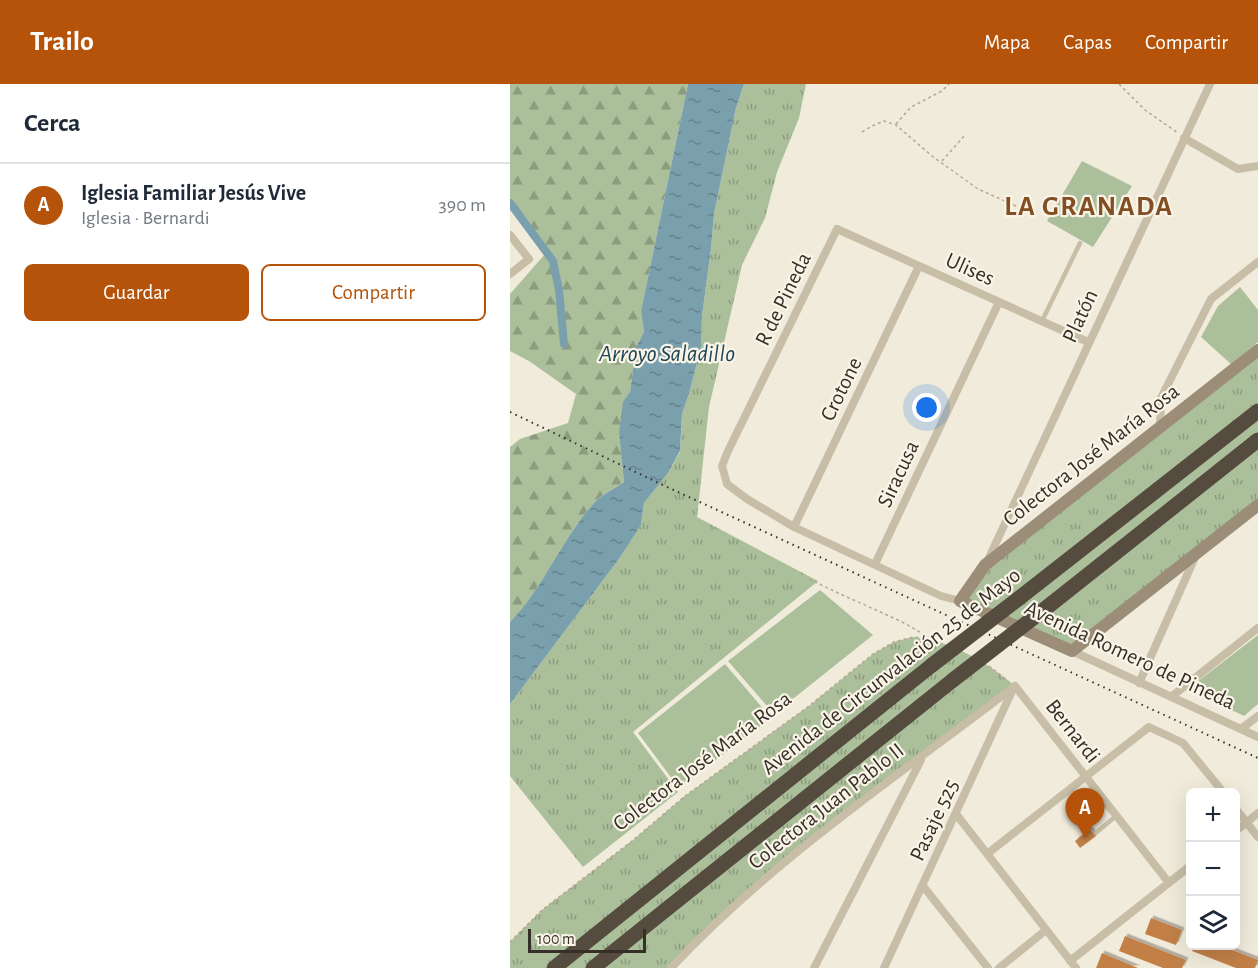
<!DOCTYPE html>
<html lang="es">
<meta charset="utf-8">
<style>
:root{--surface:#fff;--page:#f2f2f3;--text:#1f2937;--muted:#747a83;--line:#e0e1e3;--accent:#b45309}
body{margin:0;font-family:"Alegreya Sans",sans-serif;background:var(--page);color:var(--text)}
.controls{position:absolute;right:18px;bottom:18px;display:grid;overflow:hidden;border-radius:9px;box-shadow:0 6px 24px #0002}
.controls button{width:54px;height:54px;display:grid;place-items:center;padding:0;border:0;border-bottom:2px solid var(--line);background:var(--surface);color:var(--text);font:30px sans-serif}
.scale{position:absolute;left:18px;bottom:15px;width:118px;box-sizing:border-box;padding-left:6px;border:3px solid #352f27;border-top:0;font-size:16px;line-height:21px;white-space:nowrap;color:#352f27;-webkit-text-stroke:4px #f9f4e7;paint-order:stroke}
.you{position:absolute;left:417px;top:324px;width:21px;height:21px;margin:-15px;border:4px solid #fff;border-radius:50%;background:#1a73e8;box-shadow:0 0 0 9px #1a73e833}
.badge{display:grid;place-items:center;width:39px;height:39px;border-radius:50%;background:var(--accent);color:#fff;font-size:20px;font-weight:700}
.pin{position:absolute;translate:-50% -50px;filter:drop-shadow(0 2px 3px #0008)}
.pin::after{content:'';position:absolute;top:32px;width:21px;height:18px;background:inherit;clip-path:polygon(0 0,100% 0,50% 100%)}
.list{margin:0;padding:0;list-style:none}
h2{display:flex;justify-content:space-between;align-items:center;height:78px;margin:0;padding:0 24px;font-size:26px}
h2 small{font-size:20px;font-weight:400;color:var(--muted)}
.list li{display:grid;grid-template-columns:39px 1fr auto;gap:18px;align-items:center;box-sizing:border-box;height:84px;padding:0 24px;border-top:2px solid var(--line)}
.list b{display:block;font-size:22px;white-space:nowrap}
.list p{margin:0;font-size:20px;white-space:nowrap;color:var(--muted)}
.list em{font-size:20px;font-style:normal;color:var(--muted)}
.actions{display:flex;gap:12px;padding:18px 24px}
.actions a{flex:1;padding:14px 0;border:2px solid var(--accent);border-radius:9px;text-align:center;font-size:21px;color:var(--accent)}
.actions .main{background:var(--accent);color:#fff}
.icon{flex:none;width:33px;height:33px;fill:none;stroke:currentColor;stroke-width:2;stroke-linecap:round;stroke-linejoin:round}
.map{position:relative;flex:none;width:748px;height:884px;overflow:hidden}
header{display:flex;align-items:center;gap:36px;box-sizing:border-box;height:84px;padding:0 30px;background:var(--accent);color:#fff}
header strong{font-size:28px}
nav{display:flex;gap:33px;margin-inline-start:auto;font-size:21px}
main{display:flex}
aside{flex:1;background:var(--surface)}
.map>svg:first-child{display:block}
.grass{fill:url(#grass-tufts)}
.forest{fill:url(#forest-firs)}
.park{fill:#abbf9b}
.water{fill:url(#water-ripples)}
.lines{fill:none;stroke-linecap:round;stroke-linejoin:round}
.canal{stroke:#7ba0ad;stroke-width:8}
.building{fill:#c28047;filter:url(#shadow)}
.path{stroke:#b4a891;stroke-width:1.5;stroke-dasharray:3 3;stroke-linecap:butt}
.service{stroke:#c8bea7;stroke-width:4.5}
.minor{stroke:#c8bea7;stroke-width:8}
.secondary{stroke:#9c8d79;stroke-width:12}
.motorway{stroke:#564b3f;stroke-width:15}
.rail{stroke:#352f27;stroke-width:2;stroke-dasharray:1.5 4.5;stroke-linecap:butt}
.motorway-bridge{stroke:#564b3f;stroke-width:15}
.labels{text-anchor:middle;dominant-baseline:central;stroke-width:4.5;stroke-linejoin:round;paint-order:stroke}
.street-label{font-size:22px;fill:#352f27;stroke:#f9f4e7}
.water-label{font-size:24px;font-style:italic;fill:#1e4655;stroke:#f9f4e7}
.district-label{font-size:28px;font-weight:bold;letter-spacing:1.5px;fill:#824e23;stroke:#f9f4e7}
</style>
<header>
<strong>Trailo</strong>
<nav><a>Mapa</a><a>Capas</a><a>Compartir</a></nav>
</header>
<main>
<aside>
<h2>Cerca<small></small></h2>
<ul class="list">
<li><span class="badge">A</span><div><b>Iglesia Familiar Jesús Vive</b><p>Iglesia · Bernardi</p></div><em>390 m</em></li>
</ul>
<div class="actions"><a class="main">Guardar</a><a>Compartir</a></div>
</aside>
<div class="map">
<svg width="748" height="884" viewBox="0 0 748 884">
<defs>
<pattern id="grass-tufts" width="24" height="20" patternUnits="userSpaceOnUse" patternTransform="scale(1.5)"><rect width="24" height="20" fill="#abbf9b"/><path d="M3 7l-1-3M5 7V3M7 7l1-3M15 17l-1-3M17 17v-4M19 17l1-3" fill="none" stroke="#8c9c7e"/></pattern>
<pattern id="forest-firs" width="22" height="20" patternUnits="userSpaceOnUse" patternTransform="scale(1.5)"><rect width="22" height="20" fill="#abbf9b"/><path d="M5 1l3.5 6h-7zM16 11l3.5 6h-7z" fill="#8c9c7e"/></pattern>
<pattern id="water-ripples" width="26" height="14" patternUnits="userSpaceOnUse" patternTransform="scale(1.5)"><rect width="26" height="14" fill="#7ba0ad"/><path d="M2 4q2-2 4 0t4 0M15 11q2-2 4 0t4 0" fill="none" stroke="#66838d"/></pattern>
<filter id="shadow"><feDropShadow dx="2.5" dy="-2.5" stdDeviation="0" flood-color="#0004"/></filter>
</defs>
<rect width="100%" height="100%" fill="#f1ebdb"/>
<!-- grass -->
<path class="grass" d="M234 0H296L289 34 267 88 255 134 232 181 199 323 187 433 308 497 123 648 168 708 73 783 0 692V620L109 475 131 441 134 419 158 389 170 368 172 330 179 310 191 263 192 232 201 165 204 130 226 24Z
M748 266V421L562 567 450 517 475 481Z
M403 553C442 557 475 577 505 602L294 763 161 884H0V858L32 826 122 757 175 712 299 622 363 570 384 558Z"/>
<!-- forest -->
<path class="forest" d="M0 0H178L131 227 134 248 126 263 120 308 109 349 114 398C104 404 91 411 84 419 51 456 34 503 0 538V363L10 355 58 339 66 310 19 277 0 267V210L35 170 0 114Z"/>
<!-- park -->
<path class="park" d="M572 77 622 102 583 163 537 137Z
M730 203 748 226V258L721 280 691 253 708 222Z
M310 506 363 551 264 630 218 577Z
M748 551V620L734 632 678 605Z
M215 580 261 634 169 704 128 649Z"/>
<!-- water -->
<path class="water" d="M178 0H234L226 24 204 130 201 165 192 232 191 263 179 310 172 330 170 367 158 389 134 419 131 441 109 475 0 620V538C34 503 51 456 84 419 91 411 105 404 114 398L109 349 113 318 120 308 126 263 134 248 131 227Z"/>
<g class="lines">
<!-- canal -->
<path class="canal" d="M0 119 43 177 49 206 54 260"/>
</g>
<!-- building -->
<path class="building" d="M580 745 586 752 570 764 565 757Z
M641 834 672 846 666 861 635 850Z
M615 852 676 876 672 884H653L609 867Z
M684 862H712L748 876 745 884H726L682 867Z
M592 869 628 884H586Z"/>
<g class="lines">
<!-- path -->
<path class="path" d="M609 0 635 26 668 49
M386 40 401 23 432 7 439 0
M352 48 362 42 374 37 386 41 422 72 468 105 508 123
M432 77 456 50
M299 495C329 510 360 523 390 537 405 544 417 554 432 559
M479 582 497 596
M0 858 32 826 122 757 175 712 299 622 363 570 384 558 403 553 420 555"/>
<!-- service -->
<path class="service" d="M532 237 570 159
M587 748 606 732"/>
<!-- minor -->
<path class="minor" d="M674 54 728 85 748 82
M0 151 19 175 0 190
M650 344 651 314 701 215 748 178
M284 443 409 182
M477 478 700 0
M365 480 489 218
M450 517 431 512 284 443 237 415 217 400 212 382 218 367 327 145 578 258
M562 567 748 653
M629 599 686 471
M505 602 659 799
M661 613 748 544
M731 645 748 632
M726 725 748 753
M446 730 566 884
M726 747 748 729
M477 770 639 643 673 659 713 708
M413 802 478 884
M560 877 680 782
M161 884C262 776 388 692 505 602
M304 884 411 676
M374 884 503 605
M489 884 536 846"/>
<!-- secondary -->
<path class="secondary" d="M748 266 475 481 450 517 562 567 748 421"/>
<!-- motorway -->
<path class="motorway" d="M508 515 748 327
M531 528 748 356
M44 884 422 581
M83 884 443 596"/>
<!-- rail -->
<path class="rail" d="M0 328 157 403 748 674"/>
<!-- motorway-bridge -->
<path class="motorway-bridge" d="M422 581 508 515
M443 596 531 528"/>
</g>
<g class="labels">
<!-- street labels -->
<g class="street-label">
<text transform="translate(460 185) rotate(24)">Ulises</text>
<text transform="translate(273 215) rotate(-64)">R de Pineda</text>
<text transform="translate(570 232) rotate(-65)">Platón</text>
<text transform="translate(331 305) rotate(-64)">Crotone</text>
<text transform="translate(581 371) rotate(-38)">Colectora José María Rosa</text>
<text transform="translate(388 390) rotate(-65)">Siracusa</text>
<text transform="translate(620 571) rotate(25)">Avenida Romero de Pineda</text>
<text transform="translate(381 587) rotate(-38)">Avenida de Circunvalación 25 de Mayo</text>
<text transform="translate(563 647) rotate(52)">Bernardi</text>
<text transform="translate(192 677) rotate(-37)">Colectora José María Rosa</text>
<text transform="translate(316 722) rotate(-38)">Colectora Juan Pablo II</text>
<text transform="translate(424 736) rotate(-65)">Pasaje 525</text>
</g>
<!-- water labels -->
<g class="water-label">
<text x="157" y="270">Arroyo Saladillo</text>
</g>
<!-- district labels -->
<g class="district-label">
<text x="579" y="123">LA GRANADA</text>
</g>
</g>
</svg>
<div class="controls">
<button>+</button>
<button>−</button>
<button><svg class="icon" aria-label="layers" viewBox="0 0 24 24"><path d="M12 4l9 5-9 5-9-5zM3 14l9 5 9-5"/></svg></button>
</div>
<div class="scale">100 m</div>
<div class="you"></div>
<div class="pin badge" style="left:575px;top:754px">A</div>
</div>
</main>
